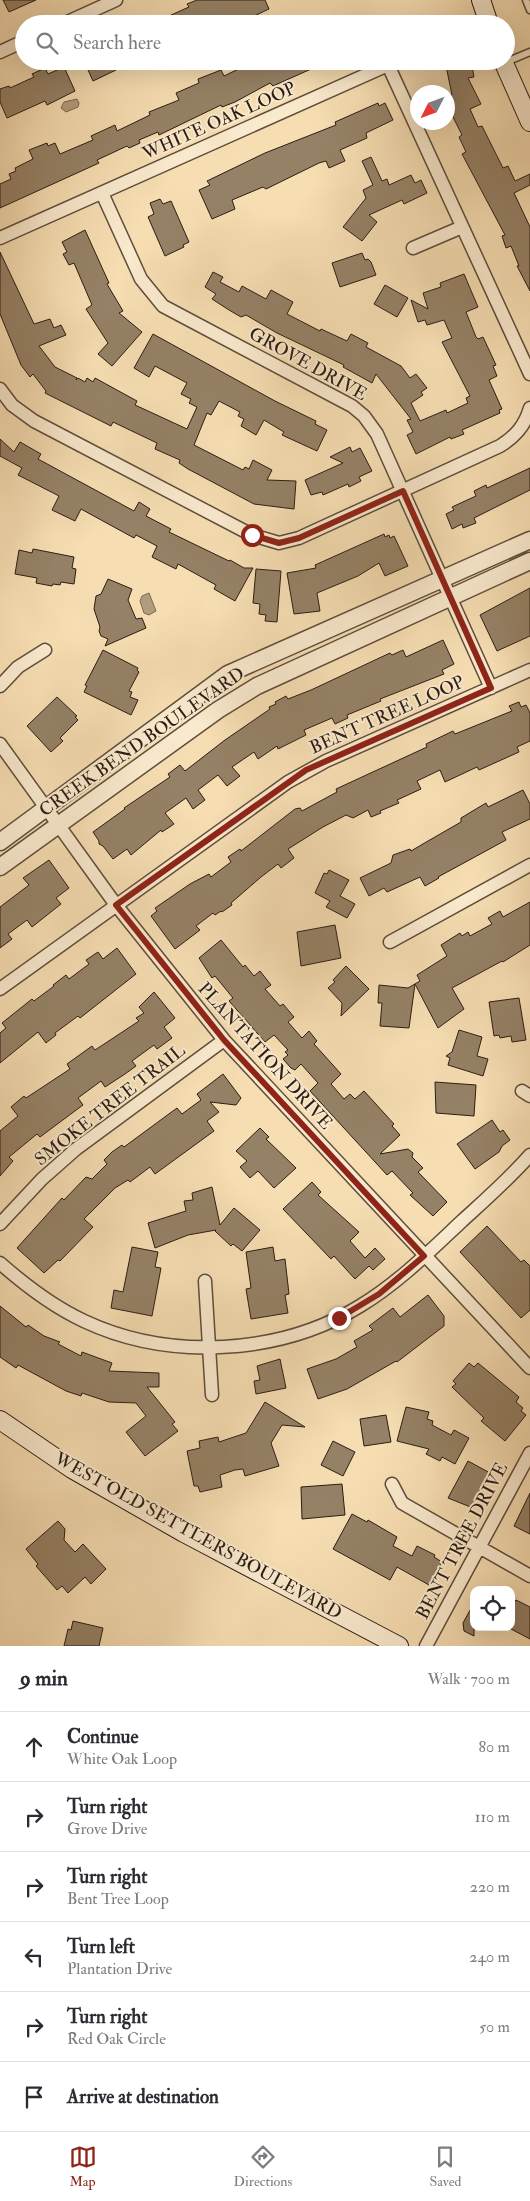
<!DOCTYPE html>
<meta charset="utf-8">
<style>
:root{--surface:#fff;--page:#f2f2f3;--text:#2b2b33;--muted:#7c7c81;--line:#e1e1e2;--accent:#8f2418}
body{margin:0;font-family:"IM FELL Double Pica",serif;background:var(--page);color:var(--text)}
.controls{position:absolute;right:15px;bottom:15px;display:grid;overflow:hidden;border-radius:10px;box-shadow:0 5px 20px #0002}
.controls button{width:45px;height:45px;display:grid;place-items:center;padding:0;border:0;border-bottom:1px solid var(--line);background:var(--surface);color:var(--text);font:25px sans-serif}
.compass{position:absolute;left:410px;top:85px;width:45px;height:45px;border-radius:50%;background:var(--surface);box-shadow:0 5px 20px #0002;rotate:228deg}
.stop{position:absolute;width:15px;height:15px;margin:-11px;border:4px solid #8f2418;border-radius:50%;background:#fff}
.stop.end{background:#8f2418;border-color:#fff;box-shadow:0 1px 5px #0008}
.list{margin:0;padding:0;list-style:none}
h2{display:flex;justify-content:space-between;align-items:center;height:65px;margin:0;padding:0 20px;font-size:21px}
h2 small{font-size:16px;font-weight:400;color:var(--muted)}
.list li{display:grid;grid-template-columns:32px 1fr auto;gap:15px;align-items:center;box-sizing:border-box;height:70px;padding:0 20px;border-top:1px solid var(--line)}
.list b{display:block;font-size:19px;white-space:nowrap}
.list p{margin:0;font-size:16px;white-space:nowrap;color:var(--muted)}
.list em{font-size:16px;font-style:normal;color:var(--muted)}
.icon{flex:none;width:28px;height:28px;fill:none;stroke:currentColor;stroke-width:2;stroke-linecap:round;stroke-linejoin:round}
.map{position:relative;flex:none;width:530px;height:1646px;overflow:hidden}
.search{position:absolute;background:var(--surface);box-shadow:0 5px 20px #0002;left:15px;right:15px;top:15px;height:55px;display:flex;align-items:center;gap:12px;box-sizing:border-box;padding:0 18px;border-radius:28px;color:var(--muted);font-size:19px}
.sheet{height:485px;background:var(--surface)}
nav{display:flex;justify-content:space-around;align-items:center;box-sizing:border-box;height:70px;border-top:1px solid var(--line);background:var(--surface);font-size:14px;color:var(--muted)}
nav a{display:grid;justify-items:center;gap:2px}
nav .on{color:var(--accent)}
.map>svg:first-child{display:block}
.water{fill:#b19c7c;stroke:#7c6952}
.building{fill:#958166;stroke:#2c1d13}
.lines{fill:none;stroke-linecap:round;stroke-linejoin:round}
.service-casing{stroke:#5e4d3b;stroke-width:9}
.minor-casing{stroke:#5e4d3b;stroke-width:15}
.tertiary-casing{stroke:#5e4d3b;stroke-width:19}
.secondary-casing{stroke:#2c1d13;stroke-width:20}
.service{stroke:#f9e9cd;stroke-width:6}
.minor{stroke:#f9e9cd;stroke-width:12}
.tertiary{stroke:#f9e9cd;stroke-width:16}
.secondary{stroke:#f9e9cd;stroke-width:18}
.route{stroke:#8f2418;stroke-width:6}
.labels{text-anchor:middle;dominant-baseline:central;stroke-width:4;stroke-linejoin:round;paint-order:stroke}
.street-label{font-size:18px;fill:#2c1d13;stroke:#f9e9cd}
</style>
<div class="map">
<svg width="530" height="1646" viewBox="0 0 530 1646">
<rect width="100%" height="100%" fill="#f6ddb2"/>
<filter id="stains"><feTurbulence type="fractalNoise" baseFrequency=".004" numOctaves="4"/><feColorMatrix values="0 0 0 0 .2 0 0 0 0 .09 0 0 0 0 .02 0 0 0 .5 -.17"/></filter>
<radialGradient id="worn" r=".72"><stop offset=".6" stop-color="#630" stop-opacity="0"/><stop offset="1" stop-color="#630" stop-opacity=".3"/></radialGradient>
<!-- water -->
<path class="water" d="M77 99 79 103 78 107 66 112 61 108 64 102Z
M149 593 156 611 149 615 144 613 140 601 142 596Z"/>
<!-- building -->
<path class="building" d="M3 0H36L9 12Z
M197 0H265L269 9 252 17 255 24H151L189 7 187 4Z
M84 61H112L116 70 93 81Z
M255 61H329L273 86 270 83 235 102 222 107 221 105 159 135 158 132 139 140 140 143 129 148 127 146 97 160 99 163 0 208V184L11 179 9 174 16 171 15 168 33 159 29 150 47 143 48 146 55 143 60 154 93 140 91 136 115 125 117 131 150 115 149 112 179 100 176 93 199 83 198 79 221 70 224 76Z
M445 61H471L474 77 468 78 481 104 470 109 478 127 482 126 503 168 508 166 515 181 530 174V185L514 193 530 227V291L517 266H519L511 246 506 248 502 236 505 235 462 154 466 152 459 137 462 135 448 107V97L452 95Z
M64 67 75 91 47 105 45 101 7 118 0 102V89L9 86 10 88 34 77 32 74 45 68 48 74Z
M378 103 379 106 385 103 393 120 366 133 367 138 340 150 345 161 329 168 326 161 319 163 266 189 263 187 232 200 235 209 212 219 199 190 210 185 207 181 265 153 336 125 335 122Z
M371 157 382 181 387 179 389 185 411 175 415 183 421 180 427 193 404 204 402 200 369 215 377 222 362 241 343 227 366 198 363 190 373 185 362 161Z
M160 199 163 204 171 201 189 242 183 245 184 247 165 256 148 217 154 214 150 203Z
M85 230 109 283 107 284 123 311 119 313 142 332 112 366 98 354 108 343 86 309 92 305 74 263 69 265 63 254 67 252 62 242Z
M0 252 34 324 50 319 54 328 61 325 66 335 39 346 55 367 77 378 76 380 78 378 85 382 87 378 93 382 95 378 137 401 135 405 187 429 197 407 189 403 191 399 181 394 187 383 155 366 149 377 134 368 153 334 275 401 316 421 315 424 327 430 317 451 282 435 284 432 264 420 256 435 241 426 244 419 238 416 240 412 219 401 211 415 207 413 194 445 243 470 245 467 249 469 253 460 272 470 267 480 296 481 294 509 254 504 188 469 179 463 180 460 155 449 157 443 113 422 111 426 45 393 46 391 33 374 30 377 21 365 0 314Z
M362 253 365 260 368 259 371 262 376 275 340 287 332 263Z
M213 272 223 277 220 282 239 292 242 286 266 299 271 290 293 302 287 314 320 331 321 329 347 341 351 334 368 343 366 347 401 366 410 378 416 374 427 388 421 392 423 395 411 403 420 421 446 410 447 413 468 403 466 398 470 396 442 342 452 338 444 320 427 325 425 320 418 322 411 300 428 309 423 293 441 287 440 283 464 274 478 307 466 312 476 337 478 339 483 337 496 365 493 366 497 376 489 380 502 409 499 410 500 413 462 430 464 434 451 439 450 437 416 454 407 435 413 432 407 420 411 419 376 374 372 383 343 367 344 365 277 333 246 315 241 317 229 310 212 299 216 294 205 287Z
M385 285 408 298 397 317 374 304Z
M0 439 14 452 20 442 41 454 38 459 134 511 139 502 150 509 146 516 171 529 169 532 229 561 230 560 244 568H253L235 601 214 589 216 585 178 564 176 569 152 557 157 546 136 535 134 538 81 509 75 521 52 510 59 496 18 475 22 468 0 456Z
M350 447 352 452 360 448 372 471 359 477 361 481 349 487 348 484 323 495 322 492 311 495 305 480 343 463 330 457Z
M530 468V490L474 518 476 523 463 528 462 524 452 529 446 514 454 510 452 507 476 496 474 491 486 485 487 488Z
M384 534 385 537 389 535 390 538 394 536 408 566 385 576 379 563 358 576 317 593 320 611 294 614 287 573 316 568 315 565Z
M33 549 74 557 72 568 76 569 74 584 61 582 60 585 53 584 52 586 36 583 37 578 15 574 19 550 32 553Z
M256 569 281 571 277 622 265 621 266 615 259 614 260 604 253 603Z
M108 579 132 589 128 600 136 619 142 618 146 628 105 646 108 639 101 636 99 631 100 627 94 609 96 596 101 594Z
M530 588V636L497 651 480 615Z
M443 640 454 664 442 670 444 674 380 699 381 701 347 715 348 718 335 724 332 718 304 730 306 735 278 749 277 746 258 759 254 752 232 767 240 776 227 786 218 775 198 790 205 800 193 809 186 798 165 813 174 824 162 832 161 830 131 855 127 849 113 859 103 846 99 844V841L93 832 125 809 124 808 170 777 168 774 180 765 185 771 225 740 270 709 269 707 276 704 275 702 286 696 288 699 311 690 390 653 392 655 403 650 406 657Z
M103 650 138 668 137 670 139 672 129 691 132 692 130 697 138 700 131 715 84 692 87 686 85 685Z
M57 697 77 716 75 717 78 720 60 738 63 741 51 752 27 726Z
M519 702 521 707 526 705 530 713V741L517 747 519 752 479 770 477 767 445 782 440 770 417 781 421 789 397 800 399 803 380 811 381 813 371 817 368 810 353 818 346 815 323 827 288 849 294 858 281 868 278 864 261 877 231 903 232 905 222 912 221 911 215 915 213 913 196 926 200 930 175 949 151 916 157 911 155 908 190 884 209 874 211 877 231 862 228 857 240 849 241 851 295 809 300 808 302 811 337 792 336 789 427 747 426 744 453 731 455 734 512 711 509 706Z
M523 790 530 804V819L502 832 506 840 438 877 439 878 425 886 420 877 387 892 384 888 369 896 360 878 391 863 393 855 410 849 411 851 428 841 461 822V818L486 803 488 807Z
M49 860 69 888 56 898 61 904 32 927 27 920 8 934 12 939 0 948V907L29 885 23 878Z
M329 870 349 880 340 896 355 904 347 918 326 907 330 901 315 893 324 873 327 874Z
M530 902V945L503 962 502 961 452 988 464 1009 438 1028 415 984 409 1028 380 1026 382 1003H378L379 985 408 988 420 981 417 975 447 956 441 945 460 933 462 936 468 932 470 936 492 924 488 918 500 911 503 917Z
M335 925 341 958 301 966 297 932Z
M221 940 243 967 245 965 254 976 260 971 271 985 265 989 280 1006 283 1004 294 1017 288 1022 302 1038 309 1031 317 1041 314 1044 341 1074 331 1084 344 1099 350 1094 355 1099 364 1091 394 1124 392 1126 400 1135 380 1154 408 1149 413 1153 412 1157 423 1168 418 1172 447 1202 433 1216 410 1195 413 1193 392 1171 387 1175 310 1091 318 1083 301 1064 295 1070 291 1068 283 1059 288 1055 285 1052 288 1050 274 1035 265 1042 229 1001 233 998 215 976 212 978 199 958Z
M117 948 136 974 80 1018 78 1016 55 1033 56 1035 46 1043 38 1032 0 1063V1033L6 1028 2 1023 32 999 34 1001 54 986 53 985 66 975 69 979 89 964 86 960 98 952 103 959Z
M346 966 369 989 341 1016 342 1003 328 988 335 982 333 980Z
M154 992 175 1018 164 1027 172 1038 157 1049 154 1045 132 1061 136 1066 125 1074 105 1087 101 1081 78 1098 83 1105 40 1137 37 1134 9 1157 13 1161 0 1176V1131L18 1116 11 1107 24 1096 26 1098 70 1069 67 1064 92 1046 95 1050 139 1021 136 1018 144 1013 139 1007Z
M519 998 526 1040 512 1042 511 1036 500 1038 499 1035 494 1036 489 1002Z
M459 1030 482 1037 477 1056 488 1059 483 1076 448 1065 450 1058 446 1056 452 1052Z
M223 1074 241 1098 236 1105 210 1102 219 1112 207 1121 214 1131 155 1174 150 1167 130 1182 128 1180 115 1188 84 1219 93 1227 60 1261 58 1260 44 1273 17 1248 62 1198 64 1200 86 1177 92 1179 107 1164 104 1160 112 1152 122 1145 124 1147 177 1108 182 1114 201 1100 197 1094Z
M435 1082 476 1085 474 1116 436 1113Z
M492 1120 500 1132 503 1130 510 1140 502 1146 499 1152 475 1169 457 1144Z
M260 1128 269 1137 266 1139 296 1168 274 1188 258 1171 250 1178 240 1167 247 1161 236 1151Z
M312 1182 321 1192 318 1195 359 1232 350 1241 365 1258 375 1248 385 1259 373 1270 369 1266 355 1279 334 1256 331 1259 283 1209Z
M212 1187 220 1225 234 1208 260 1230 242 1251 233 1244 231 1246 215 1231 216 1230 188 1235 155 1248 148 1223 186 1211 184 1201 193 1200 192 1193Z
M487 1226 521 1262 524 1260 530 1266V1310L521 1318 460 1252Z
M132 1247 158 1252 155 1267 161 1268 152 1316 111 1308 114 1290 123 1292Z
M273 1247 275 1261 285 1259 289 1294 285 1295 288 1313 251 1319 246 1289 251 1288 246 1252Z
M428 1295 444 1316V1326L397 1362 396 1361 347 1389 318 1399 307 1369 336 1359 357 1347 354 1341 373 1330 369 1326 393 1308 400 1317Z
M0 1306 26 1327 28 1325 44 1336 60 1342 58 1344 81 1356 82 1352 112 1363 109 1371 159 1373V1387H147L175 1422 172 1424 178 1431 145 1456 126 1432 146 1416 136 1403 109 1402 82 1393 81 1396 66 1391 18 1365 16 1368 0 1357Z
M280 1359 286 1388 256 1394 254 1381 260 1380 257 1366Z
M469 1363 474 1367 478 1363 519 1397 516 1402 523 1408 521 1411 526 1415 505 1441 481 1421 484 1418 452 1387 456 1384 453 1381Z
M265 1402 305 1427 282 1425 271 1443 279 1466 245 1476 243 1469 235 1470 220 1475 222 1487 200 1492 198 1486H194L187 1451 200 1448 199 1441 218 1437 219 1442 246 1433Z
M406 1407 429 1412 427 1419 433 1421 432 1425 451 1435 454 1430 469 1438 455 1464 442 1457 440 1461 426 1454 429 1449 397 1441Z
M386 1415 391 1442 364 1446 360 1419Z
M333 1441 355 1452 343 1476 321 1465Z
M468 1461 492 1474 473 1508 448 1498Z
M342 1484 345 1515 302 1519 301 1487Z
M530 1493V1534L514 1526Z
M352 1514 367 1522 368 1520 397 1537 393 1546 412 1556 417 1546 435 1555 434 1557 442 1562 429 1585 397 1567 390 1580 333 1549Z
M58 1521 65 1529 64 1540 75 1552 83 1544 106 1569 91 1584 85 1577 68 1593 62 1586 57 1590 36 1566 38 1564 26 1549Z
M516 1600 530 1607V1639L511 1629V1609Z
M474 1603V1636L464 1631 463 1623Z
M73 1621 103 1628 99 1646H64L68 1629 71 1630Z"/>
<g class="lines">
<!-- service casing -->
<g class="service-casing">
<path id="service" d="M526 0 530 10
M506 62 530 52"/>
</g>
<!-- minor casing -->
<g class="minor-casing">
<path id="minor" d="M63 24 116 0
M0 52 24 41
M102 193 141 279 163 306 352 406 364 416 377 434 491 688
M0 238 388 65 530 374
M413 248 462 227
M0 389 12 405 34 421 252 535 279 543 299 538 500 446C516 436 525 425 530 408
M0 686 18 667 45 650
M0 744 116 905 224 1040 530 1368
M390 942 530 865
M0 989 288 782 326 761 530 670
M522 1091 530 1096
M0 1224 42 1179 76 1149 224 1040
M0 1263C26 1286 52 1306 84 1321 169 1361 280 1355 360 1306 398 1283 430 1251 462 1221 485 1200 509 1179 530 1155
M205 1281 212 1395
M392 1484 402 1503 530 1576
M426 1646 530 1453"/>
</g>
<!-- tertiary casing -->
<g class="tertiary-casing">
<path id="tertiary" d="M0 842 228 674 530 540
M0 867 218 710 257 686 530 561"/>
</g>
<!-- secondary casing -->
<g class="secondary-casing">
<path id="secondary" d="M481 0 489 24
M503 61 530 122
M0 1420 72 1469 184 1533 399 1646"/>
</g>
<!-- service -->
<use href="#service" class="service"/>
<!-- minor -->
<use href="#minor" class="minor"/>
<!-- tertiary -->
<use href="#tertiary" class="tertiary"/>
<!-- secondary -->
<use href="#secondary" class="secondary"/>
</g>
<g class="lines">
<!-- route -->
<path class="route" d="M252 535 279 543 299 538 403 491 491 688 306 770 116 905 224 1040 424 1256 379 1294 339 1318"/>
</g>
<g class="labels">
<!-- street labels -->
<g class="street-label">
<text transform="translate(219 121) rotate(-24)">WHITE OAK LOOP</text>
<text transform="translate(308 364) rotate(29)">GROVE DRIVE</text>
<text transform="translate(387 715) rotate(-24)">BENT TREE LOOP</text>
<text transform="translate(142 742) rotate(-35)">CREEK BEND BOULEVARD</text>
<text transform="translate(265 1056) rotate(48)">PLANTATION DRIVE</text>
<text transform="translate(110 1105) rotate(-38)">SMOKE TREE TRAIL</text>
<text transform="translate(198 1536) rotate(29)">WEST OLD SETTLERS BOULEVARD</text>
<text transform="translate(462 1541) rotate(-62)">BENT TREE DRIVE</text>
</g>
</g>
<rect width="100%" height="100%" filter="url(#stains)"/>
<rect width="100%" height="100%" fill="url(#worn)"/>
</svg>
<div class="controls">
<button><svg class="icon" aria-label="locate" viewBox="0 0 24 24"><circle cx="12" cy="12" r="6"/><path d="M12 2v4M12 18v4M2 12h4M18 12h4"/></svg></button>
</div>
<svg class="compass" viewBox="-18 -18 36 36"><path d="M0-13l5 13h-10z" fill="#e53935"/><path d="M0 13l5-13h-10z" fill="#7c7c81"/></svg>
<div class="stop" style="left:252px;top:535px"></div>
<div class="stop end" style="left:339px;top:1318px"></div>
<div class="search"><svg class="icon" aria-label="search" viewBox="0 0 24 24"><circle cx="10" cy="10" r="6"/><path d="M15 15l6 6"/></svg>Search here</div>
</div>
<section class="sheet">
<h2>9 min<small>Walk · 700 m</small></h2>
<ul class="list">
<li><svg class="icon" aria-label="ahead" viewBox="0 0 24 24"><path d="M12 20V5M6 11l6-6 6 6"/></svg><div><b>Continue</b><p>White Oak Loop</p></div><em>80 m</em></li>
<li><svg class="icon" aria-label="right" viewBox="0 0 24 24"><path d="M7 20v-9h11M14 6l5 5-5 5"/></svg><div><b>Turn right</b><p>Grove Drive</p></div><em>110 m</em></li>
<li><svg class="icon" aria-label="right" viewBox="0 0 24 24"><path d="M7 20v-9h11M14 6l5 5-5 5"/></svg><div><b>Turn right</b><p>Bent Tree Loop</p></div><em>220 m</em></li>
<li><svg class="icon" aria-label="left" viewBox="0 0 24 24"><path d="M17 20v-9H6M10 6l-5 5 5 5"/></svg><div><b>Turn left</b><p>Plantation Drive</p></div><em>240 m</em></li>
<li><svg class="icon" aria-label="right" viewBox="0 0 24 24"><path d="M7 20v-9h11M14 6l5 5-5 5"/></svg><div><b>Turn right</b><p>Red Oak Circle</p></div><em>50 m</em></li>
<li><svg class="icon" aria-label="arrive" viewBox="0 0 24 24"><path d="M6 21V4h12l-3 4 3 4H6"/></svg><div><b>Arrive at destination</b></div></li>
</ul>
</section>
<nav>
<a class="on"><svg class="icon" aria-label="map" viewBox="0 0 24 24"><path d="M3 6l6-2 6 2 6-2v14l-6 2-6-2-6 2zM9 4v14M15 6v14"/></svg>Map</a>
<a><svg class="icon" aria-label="directions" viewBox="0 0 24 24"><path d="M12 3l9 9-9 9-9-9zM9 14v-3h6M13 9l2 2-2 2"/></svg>Directions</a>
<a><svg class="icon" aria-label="saved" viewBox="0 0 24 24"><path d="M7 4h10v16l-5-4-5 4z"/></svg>Saved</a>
</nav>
